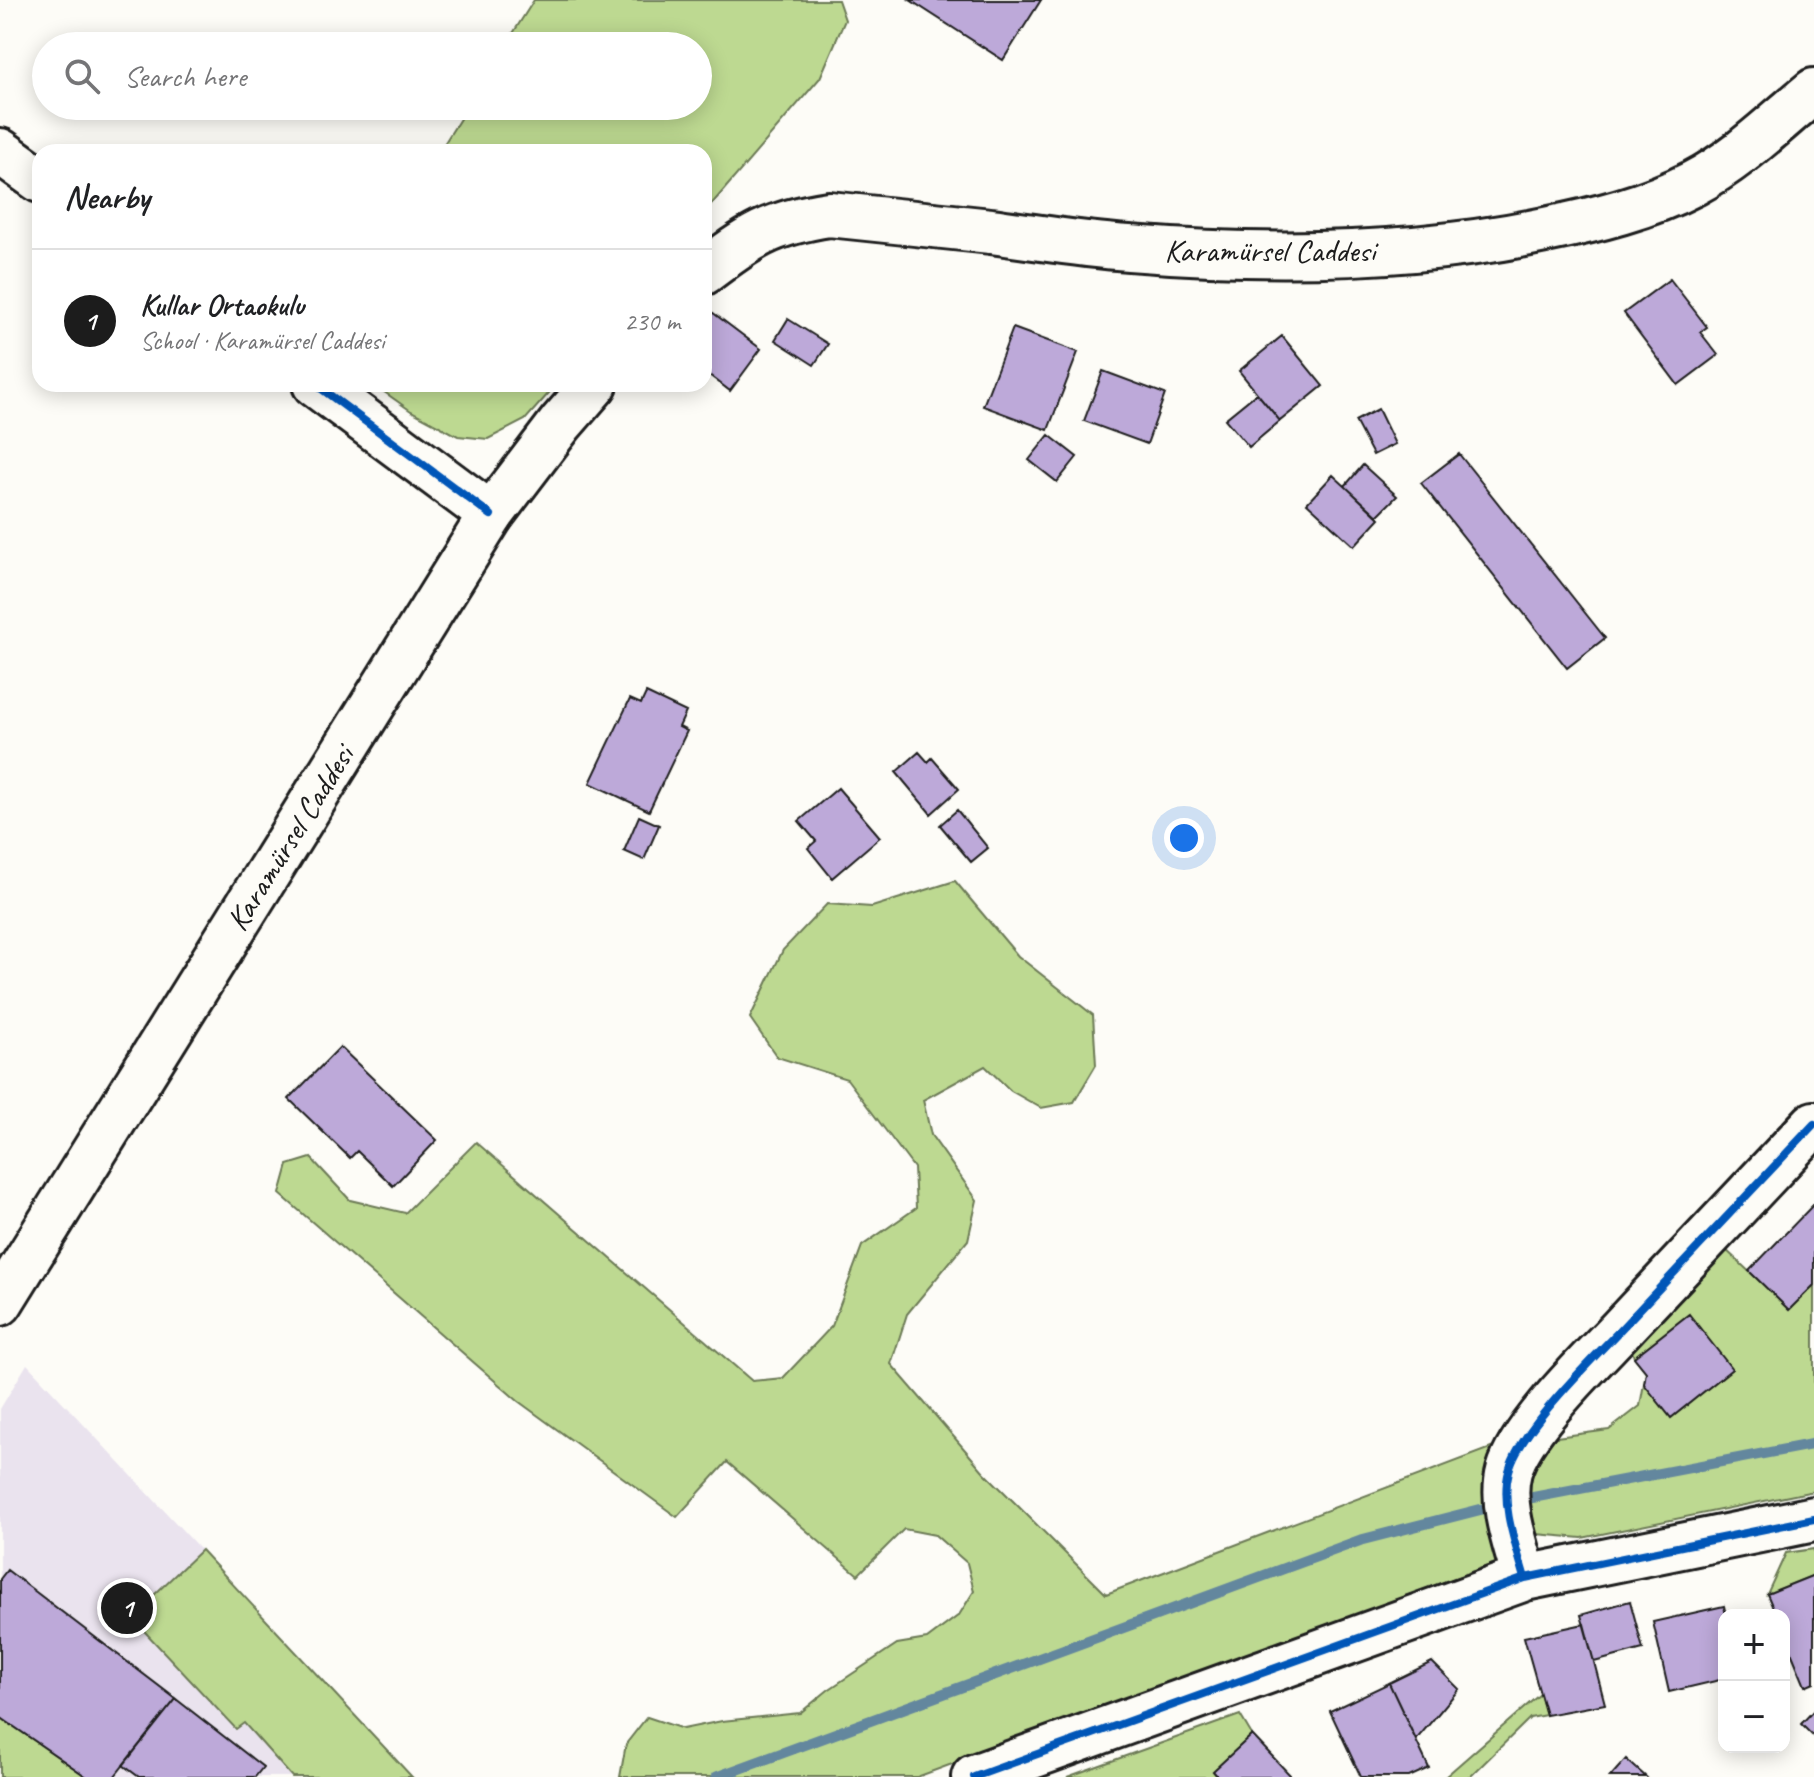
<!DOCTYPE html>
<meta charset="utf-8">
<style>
:root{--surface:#fff;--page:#f2f2f2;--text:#202124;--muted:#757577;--line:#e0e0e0;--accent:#1c1c1c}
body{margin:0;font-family:Caveat,sans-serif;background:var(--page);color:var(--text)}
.controls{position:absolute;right:24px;bottom:24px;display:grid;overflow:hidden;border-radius:16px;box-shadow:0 4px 20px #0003}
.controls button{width:72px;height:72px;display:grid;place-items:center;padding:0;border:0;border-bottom:2px solid var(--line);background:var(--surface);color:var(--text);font:40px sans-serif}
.you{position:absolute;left:1184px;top:838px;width:28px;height:28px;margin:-20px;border:6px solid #fff;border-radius:50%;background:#1a73e8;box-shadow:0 0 0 12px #1a73e833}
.badge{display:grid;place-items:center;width:52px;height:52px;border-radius:50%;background:var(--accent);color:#fff;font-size:26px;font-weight:700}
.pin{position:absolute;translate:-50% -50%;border:4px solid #fff;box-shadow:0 2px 8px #0006}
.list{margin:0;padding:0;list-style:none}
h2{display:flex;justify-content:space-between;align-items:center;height:104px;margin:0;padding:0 32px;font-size:34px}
h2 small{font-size:26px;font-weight:400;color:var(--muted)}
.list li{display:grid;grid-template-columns:52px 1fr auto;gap:24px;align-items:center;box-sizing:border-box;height:144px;padding:0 32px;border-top:2px solid var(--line)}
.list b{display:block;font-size:30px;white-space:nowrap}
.list p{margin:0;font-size:26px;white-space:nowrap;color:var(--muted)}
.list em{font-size:26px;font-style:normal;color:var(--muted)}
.icon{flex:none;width:44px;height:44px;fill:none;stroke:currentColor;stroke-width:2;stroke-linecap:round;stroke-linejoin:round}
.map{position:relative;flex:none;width:1814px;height:1777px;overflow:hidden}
.search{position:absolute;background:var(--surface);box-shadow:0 4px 20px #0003;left:32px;top:32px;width:680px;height:88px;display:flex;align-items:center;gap:20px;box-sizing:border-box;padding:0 28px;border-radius:44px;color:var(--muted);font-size:30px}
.panel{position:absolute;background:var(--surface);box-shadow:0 4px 20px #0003;left:32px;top:144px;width:680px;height:248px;border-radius:24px}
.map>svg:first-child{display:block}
.built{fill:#eae3ee}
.green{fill:#bdd991;stroke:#6c7a56;stroke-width:2}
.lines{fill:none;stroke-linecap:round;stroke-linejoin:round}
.stream{stroke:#64879e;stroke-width:11}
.building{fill:#bda9d9;stroke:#1c1c1c;stroke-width:2}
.minor-casing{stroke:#1c1c1c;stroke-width:50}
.tertiary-casing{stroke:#1c1c1c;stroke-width:50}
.secondary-casing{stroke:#1c1c1c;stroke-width:50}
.minor{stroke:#fdfcf7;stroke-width:44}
.tertiary{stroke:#fdfcf7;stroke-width:44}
.secondary{stroke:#fdfcf7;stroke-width:44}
.cycleway-casing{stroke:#fdfcf7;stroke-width:13}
.cycleway{stroke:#0057b8;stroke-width:8}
.labels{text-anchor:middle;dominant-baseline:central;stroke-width:6;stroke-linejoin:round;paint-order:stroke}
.street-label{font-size:32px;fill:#1c1c1c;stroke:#fdfcf7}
</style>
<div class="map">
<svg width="1814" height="1777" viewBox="0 0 1814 1777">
<rect width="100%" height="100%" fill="#fdfcf7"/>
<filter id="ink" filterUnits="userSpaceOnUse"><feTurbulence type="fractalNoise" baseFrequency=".0125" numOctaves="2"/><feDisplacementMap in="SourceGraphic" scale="16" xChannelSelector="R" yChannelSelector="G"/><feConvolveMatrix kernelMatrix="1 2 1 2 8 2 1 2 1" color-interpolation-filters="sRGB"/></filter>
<g filter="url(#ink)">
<!-- built -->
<path class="built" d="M27 1364 201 1550 412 1777H87L0 1717V1409Z"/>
<!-- green -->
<path class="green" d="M534 0H838L845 20 820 78 704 213V152H439L468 106H698V46H505Z
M373 384H557L525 420 488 439 458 436 411 411Z
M955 881 1018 956 1093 1015 1096 1065 1074 1102 1041 1108 1011 1091 985 1066 923 1100 931 1135 977 1200 968 1240 907 1314 891 1364 984 1472 1106 1594 1491 1448 1485 1489 1501 1561 917 1777H620L626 1744 647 1717 683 1729 722 1721 800 1713 828 1690 897 1644 927 1639 959 1615 974 1591 967 1563 935 1535 904 1529 858 1575 727 1462 677 1517 518 1401 280 1194 288 1165 311 1158 350 1200 405 1213 476 1142 752 1381 783 1378 832 1326 862 1246 916 1208 914 1168 847 1079 777 1057 750 1018 783 950 827 904 872 907Z
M1724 1248 1789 1309 1814 1285V1491L1582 1538 1536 1534C1517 1486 1517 1479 1549 1438L1609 1430 1640 1406 1646 1372 1634 1357 1630 1345Z
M1814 1549V1575L1767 1594 1786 1553Z
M201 1550 412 1777H292L244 1723 236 1729 131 1617Z
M1540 1694 1546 1715 1530 1718 1470 1777H1445Z
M1240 1715 1252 1735 1213 1771 1218 1777H1067Z
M0 1717 87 1777H0Z"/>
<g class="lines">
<!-- stream -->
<path class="stream" d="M1514 1501 1814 1444
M717 1777 1361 1540 1498 1505"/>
</g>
<!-- building -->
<path class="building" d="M910 0H1041L1003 60Z
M1670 279 1707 327 1700 332 1718 355 1678 385 1624 313Z
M704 306 761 349 730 391 704 371Z
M788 319 828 344 814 365 775 340Z
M1013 328 1078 352 1048 430 983 406Z
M1282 336 1323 386 1280 421 1239 371Z
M1103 371 1165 394 1147 444 1084 421Z
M1257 393 1280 421 1249 447 1225 419Z
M1378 409 1395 444 1373 455 1355 421Z
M1049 435 1077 457 1057 482 1029 460Z
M1459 454 1605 638 1567 668 1421 483Z
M1363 465 1397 496 1377 516 1345 486Z
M1333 475 1380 518 1354 546 1307 503Z
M646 693 686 712 679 727 687 731 649 811 590 783 630 699 641 704Z
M919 752 928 762 932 758 959 789 931 814 896 772Z
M838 788 880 837 832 878 808 848 816 841 799 821Z
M957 810 988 848 971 862 940 825Z
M639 816 659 825 644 860 624 851Z
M340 1047 437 1140 393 1186 357 1151 350 1158 289 1099Z
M1814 1204V1285L1789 1310 1749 1271Z
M1689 1314 1732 1369 1671 1418 1644 1384 1646 1372 1634 1357Z
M7 1570 176 1699 114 1777H87L0 1717V1579Z
M1814 1575V1682L1805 1686 1784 1635V1615H1776L1767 1594Z
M1630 1601 1643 1649 1594 1662 1581 1615Z
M1724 1606 1726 1615H1724V1679L1669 1692 1653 1622Z
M1584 1624 1605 1704 1546 1715 1524 1637Z
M1432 1662 1459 1689 1416 1740 1389 1683Z
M1389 1683 1429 1768 1409 1777H1361L1330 1711Z
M176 1699 263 1767 255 1777H139L123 1765Z
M1814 1710V1737L1801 1724Z
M1252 1735 1292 1777H1218L1213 1771Z
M1626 1759 1646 1777H1610Z"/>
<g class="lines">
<!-- minor casing -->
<g class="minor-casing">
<path id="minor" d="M1525 1578C1516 1546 1500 1504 1509 1471 1521 1428 1591 1361 1622 1328 1686 1260 1750 1192 1814 1124
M974 1777 1525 1578 1814 1519"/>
</g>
<!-- tertiary casing -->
<g class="tertiary-casing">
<path id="tertiary" d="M0 151 40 180
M315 384 491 515"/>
</g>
<!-- secondary casing -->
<g class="secondary-casing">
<path id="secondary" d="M704 272C750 237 770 223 829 214 883 220 937 225 991 231 1037 237 1083 245 1129 248 1266 259 1410 258 1545 230 1595 220 1648 207 1694 183 1738 160 1776 122 1814 91
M0 1303 491 515 561 423 595 384"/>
</g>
<!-- minor -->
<use href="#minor" class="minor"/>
<!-- tertiary -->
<use href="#tertiary" class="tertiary"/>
<!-- secondary -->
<use href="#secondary" class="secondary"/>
<!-- cycleway casing -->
<g class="cycleway-casing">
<path id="cycleway" d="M315 384 491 515
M1525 1578C1516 1546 1500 1504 1509 1471 1521 1428 1591 1361 1622 1328 1686 1260 1750 1192 1814 1124
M974 1777 1525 1578 1814 1519"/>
</g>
<!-- cycleway -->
<use href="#cycleway" class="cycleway"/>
</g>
</g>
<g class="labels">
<!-- street labels -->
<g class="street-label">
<text x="1270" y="250">Karamürsel Caddesi</text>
<text transform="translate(290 838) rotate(-58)">Karamürsel Caddesi</text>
</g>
</g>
</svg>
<div class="controls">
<button>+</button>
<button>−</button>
</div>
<div class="you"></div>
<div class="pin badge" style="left:127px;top:1608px">1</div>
<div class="search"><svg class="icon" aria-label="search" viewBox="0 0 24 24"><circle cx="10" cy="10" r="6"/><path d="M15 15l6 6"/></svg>Search here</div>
<section class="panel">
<h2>Nearby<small></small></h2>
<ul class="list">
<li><span class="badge">1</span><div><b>Kullar Ortaokulu</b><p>School · Karamürsel Caddesi</p></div><em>230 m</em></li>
</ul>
</section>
</div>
